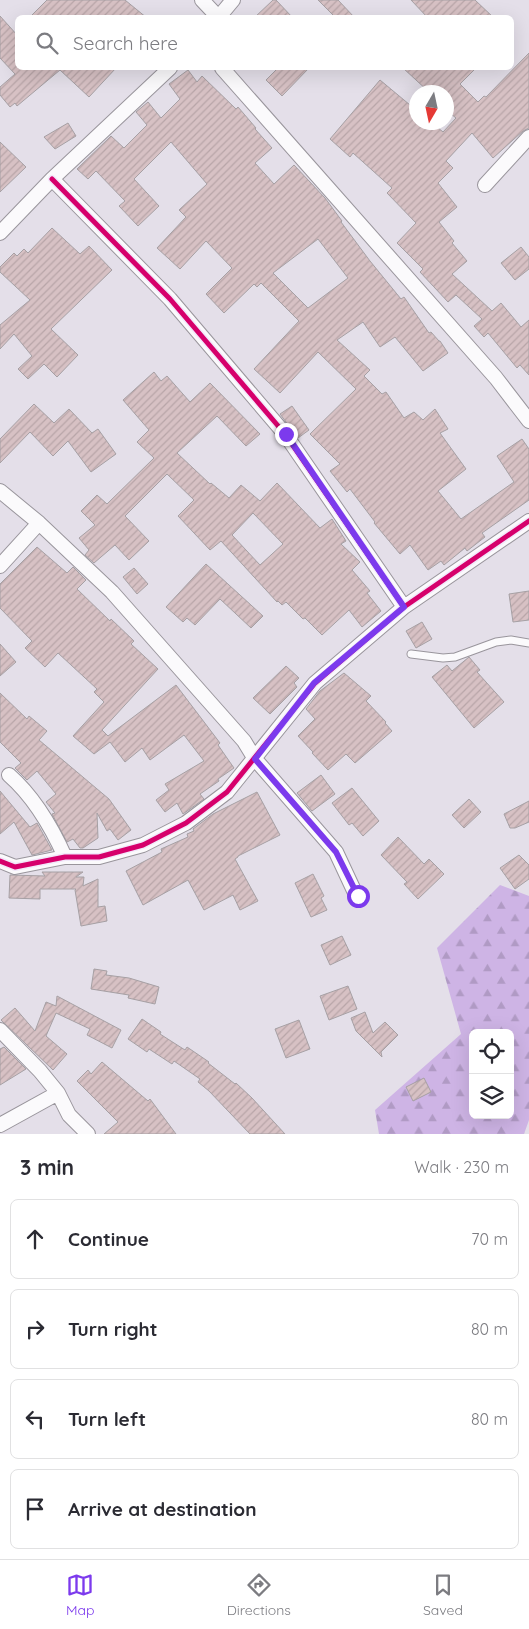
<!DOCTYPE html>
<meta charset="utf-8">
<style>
:root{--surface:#fff;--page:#f7f7f7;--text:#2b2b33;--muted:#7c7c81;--line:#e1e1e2;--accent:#7c3aed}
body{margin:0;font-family:Quicksand,sans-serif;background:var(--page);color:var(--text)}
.controls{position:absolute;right:15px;bottom:15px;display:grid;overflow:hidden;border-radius:8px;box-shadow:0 5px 20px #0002}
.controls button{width:45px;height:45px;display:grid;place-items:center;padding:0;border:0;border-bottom:1px solid var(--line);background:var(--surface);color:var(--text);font:25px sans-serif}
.compass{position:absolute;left:409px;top:85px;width:45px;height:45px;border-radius:50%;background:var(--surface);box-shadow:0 5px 20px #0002;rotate:189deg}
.stop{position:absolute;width:15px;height:15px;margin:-11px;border:4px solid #7c3aed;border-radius:50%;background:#fff}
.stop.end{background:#7c3aed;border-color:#fff;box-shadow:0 1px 5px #0008}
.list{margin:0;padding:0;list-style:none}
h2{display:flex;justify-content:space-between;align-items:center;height:65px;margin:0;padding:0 20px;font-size:21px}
h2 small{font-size:16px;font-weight:400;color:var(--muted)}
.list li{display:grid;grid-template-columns:32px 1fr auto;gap:15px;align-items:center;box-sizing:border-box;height:80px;margin:0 10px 10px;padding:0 10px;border:1px solid var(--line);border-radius:8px}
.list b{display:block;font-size:19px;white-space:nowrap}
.list em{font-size:16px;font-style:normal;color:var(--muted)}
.icon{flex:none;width:28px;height:28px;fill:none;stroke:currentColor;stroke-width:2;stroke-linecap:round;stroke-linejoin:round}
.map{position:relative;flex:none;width:529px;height:1134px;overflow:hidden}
.search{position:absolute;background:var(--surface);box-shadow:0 5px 20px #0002;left:15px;right:15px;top:15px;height:55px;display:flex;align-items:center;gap:12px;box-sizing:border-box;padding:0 18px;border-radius:8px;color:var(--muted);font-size:19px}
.sheet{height:425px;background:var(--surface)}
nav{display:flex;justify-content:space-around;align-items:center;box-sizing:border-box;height:70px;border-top:1px solid var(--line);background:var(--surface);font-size:14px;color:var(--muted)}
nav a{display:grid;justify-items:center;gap:2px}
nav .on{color:var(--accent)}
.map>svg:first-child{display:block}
.forest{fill:url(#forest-firs);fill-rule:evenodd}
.building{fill:url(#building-hatch);stroke:#a6a0a4;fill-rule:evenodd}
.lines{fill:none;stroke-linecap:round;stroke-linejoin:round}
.service-casing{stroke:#99959c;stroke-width:9}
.minor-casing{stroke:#99959c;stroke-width:16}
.service{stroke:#fbfafc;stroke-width:7}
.minor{stroke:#fbfafc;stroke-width:14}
.cycleway-casing{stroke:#f1e8fa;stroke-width:8}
.cycleway{stroke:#d6006c;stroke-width:5}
.route{stroke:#7c3aed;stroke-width:6}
</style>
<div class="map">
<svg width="529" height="1134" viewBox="0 0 529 1134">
<defs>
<pattern id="forest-firs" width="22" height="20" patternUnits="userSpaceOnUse" patternTransform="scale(1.25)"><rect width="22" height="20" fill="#ceb4e5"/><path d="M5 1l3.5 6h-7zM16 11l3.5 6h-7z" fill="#b09ac4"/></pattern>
<pattern id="building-hatch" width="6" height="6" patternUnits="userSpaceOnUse" patternTransform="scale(1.25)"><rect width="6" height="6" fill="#d7c1c4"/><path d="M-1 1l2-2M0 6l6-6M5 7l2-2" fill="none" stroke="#b8a5a8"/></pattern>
</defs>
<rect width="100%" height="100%" fill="#e4dfe9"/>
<!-- forest -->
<path class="forest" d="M500 885 529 896V1120L524 1134H379L375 1110 461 1034 437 948ZM473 1033H510V1115H473Z"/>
<!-- building -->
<path class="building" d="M47 0H125L147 18H29Z
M273 0H276L293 18H254Z
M318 0H338L355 18H336Z
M411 0H475L494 18H428Z
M0 16 18 36V68H116L89 97 60 70 17 106 15 103 10 107 0 95V87L15 74 0 58Z
M529 53V128L523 131 493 158 472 133 446 161 453 168 438 183 457 207 439 222 454 241 452 243 467 261 452 274 492 311 501 303 521 327 529 320V375L520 365 517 368 488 333 484 337 474 326 482 319 456 295 448 302 420 272 423 269 397 243 416 223 387 193 392 188 353 153 350 157 330 139 380 80 416 110V122H431L443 132 456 118 446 110V92H429L403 68H476L460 84 478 102 484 96 486 97Z
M278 68H309L282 96 266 80Z
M188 70 197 82 202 76 236 109 238 107 256 128 255 129 272 148 255 163 274 184 294 165 325 198 342 221 341 222 370 261 401 299 404 297 429 333 431 332 439 341H440L448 353 423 371 395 337 380 347 363 322 337 340 370 370 364 376 382 394 386 392 404 418 414 412 423 420 435 409 448 429 440 433 466 469 438 491 461 519 514 482 497 456 522 439 529 449V500L482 533 485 537 467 551 465 548 444 565 441 561 428 570 410 545 400 554 374 523 375 522 350 489 347 492 330 471 340 464 310 434 356 389 318 352 280 393 254 369 299 321 261 283 257 287 254 284 224 313 206 294 232 268 206 241 180 269 157 248 186 217 179 210 207 184 171 142 134 179 159 206 138 226 119 206 125 201 96 171 88 179 77 169 111 136 124 148 147 125 136 112 148 102 161 118 180 99 169 84ZM318 239 348 278 308 308 273 273Z
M68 123 76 136 55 149 44 137Z
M0 142 26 167 0 192Z
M52 228 80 254 89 246 112 270 51 329 78 355 57 377 44 364 28 379 18 369 32 356 14 334 0 349V325L30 300 0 272V267L14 253 17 256 24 249 28 253Z
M521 247 529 257V269L515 280 501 263Z
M154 372 161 381 167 376 190 402 210 383 260 434 246 446 217 416 177 453 210 484 211 483 229 498 241 485 260 501 277 483 320 528 332 519 346 541 341 544 360 562 352 570 370 591 367 593 381 611 362 627 349 610 322 635 305 618 303 619 286 602 282 605 278 601 277 602 221 541 210 550 178 516 194 500 167 474 125 516 149 541 129 560 115 545 94 563 85 555 89 550 79 538 95 525 81 511 97 495 107 504 154 458 137 442 149 430 123 400ZM253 513 283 544 260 565 232 535Z
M34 404 54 423 69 409 92 433 98 429 116 454 91 472 68 441 53 456 30 432 0 463V439Z
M292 406 309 430 298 438 280 414Z
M37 547 67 573 73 567 86 580 77 589 110 621 111 619 134 641 131 644 158 669 102 730 108 736 176 685 220 743 218 745 234 768 218 779 219 781 200 794 204 799 183 814 177 803 165 812 156 800 169 790 165 784 204 761 184 735 150 760 142 748 125 762 110 742 94 754 73 736 104 702 94 692 97 689 58 653 45 667 25 648 32 641 0 608V584Z
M206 564 263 616 251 628 220 599 195 625 187 618 183 622 166 607Z
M134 568 148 584 137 594 123 577Z
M529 591V620L513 622 509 594Z
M422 622 432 639 416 648 406 631Z
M0 644 16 662 0 676Z
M469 657 480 670 477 672 504 702 474 728 432 677 447 665 452 671Z
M286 666 299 678 294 683 297 687 270 714 253 698Z
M344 673 371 696 366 701 386 722 385 723 392 731 355 763 346 754 328 770 312 753 313 752 298 736 315 719 306 709 320 691Z
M0 693 27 719 29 716 47 731 39 740 109 799 131 830 118 840 110 829 107 831 97 813 98 838 83 848H80L73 839 67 842 52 814 55 813 46 802 56 794 37 771 27 780 15 768 21 763 0 742Z
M321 775 335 794 312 811 297 793Z
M352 788 379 821 363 836 352 823 349 825 332 803Z
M0 791 30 827 37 823 52 850 32 855 14 822 0 834Z
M257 792 280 835 238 856V857L235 859 258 901 240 910 233 895 204 910 188 880 143 905 126 871 162 852 161 849 188 837 187 834 194 831 193 829 213 814Z
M469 799 481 812 464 828 452 815Z
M529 801V822L515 828H510L504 814Z
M398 837 424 864 429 859 444 874 418 899 404 884 407 882 381 855Z
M519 855 529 865V879L515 889 500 868Z
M42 872H83L76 877H84L83 886 98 879V907L105 906 107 921 81 926 75 890 76 889H40V899L9 898 10 875 45 876Z
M313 874 324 896 321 898 327 910 311 917 295 883Z
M342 936 351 955 330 965 321 945Z
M94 969 107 971 106 975 129 978 159 987 155 1004 128 998 129 995 91 989Z
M348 986 357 1009 329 1020 320 996Z
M57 996 121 1030 112 1048 87 1035 90 1029 56 1013 46 1036 67 1054 53 1070 1 1020 15 1008 35 1031 46 1002 56 1006Z
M365 1012 373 1033 385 1022 398 1035 381 1052 382 1057 356 1031 351 1018Z
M142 1019 161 1032 160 1034 185 1050 187 1047 209 1062 208 1063 235 1084 236 1083 252 1098 285 1134H250L209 1091 198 1082 200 1079 174 1061 172 1064 149 1049 147 1052 128 1039Z
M299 1020 310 1049 286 1058 275 1029Z
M4 1047 26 1069 0 1085V1049Z
M102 1062 148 1101 150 1099 176 1134H104L118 1122 77 1081 88 1070 91 1074Z
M424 1078 431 1092 413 1101 406 1087Z"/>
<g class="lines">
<!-- service casing -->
<g class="service-casing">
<path id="service" d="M411 654 443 658 455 657 496 642 511 640 529 643"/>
</g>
<!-- minor casing -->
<g class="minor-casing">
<path id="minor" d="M202 0 218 17
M218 18 233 0
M222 68 496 378 529 421
M52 179 170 299 285 434 404 607
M485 185 529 137
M0 233 52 179 170 68
M0 491 39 523 112 592 244 741 255 759 336 852 357 897
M0 566 39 523
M9 775C33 796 52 828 65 857
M0 861 15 867 65 857H99L143 845 186 823 227 792 315 683 404 607 529 521
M0 1030 40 1071 58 1093 69 1115 88 1134
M0 1125 58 1093"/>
</g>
<!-- service -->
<use href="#service" class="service"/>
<!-- minor -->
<use href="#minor" class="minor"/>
<!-- cycleway casing -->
<g class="cycleway-casing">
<path id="cycleway" d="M52 179 170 299 285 434 404 607
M0 861 15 867 65 857H99L143 845 186 823 227 792 315 683 404 607 529 521"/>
</g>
<!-- cycleway -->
<use href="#cycleway" class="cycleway"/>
</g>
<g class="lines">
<!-- route -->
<path class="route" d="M286 434 404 607 314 683 255 759 336 852 358 896"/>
</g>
</svg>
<div class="controls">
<button><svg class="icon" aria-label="locate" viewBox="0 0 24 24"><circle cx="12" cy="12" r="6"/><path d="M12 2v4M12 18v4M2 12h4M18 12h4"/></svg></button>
<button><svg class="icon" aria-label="layers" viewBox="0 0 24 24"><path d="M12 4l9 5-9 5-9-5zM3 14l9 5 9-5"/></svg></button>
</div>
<svg class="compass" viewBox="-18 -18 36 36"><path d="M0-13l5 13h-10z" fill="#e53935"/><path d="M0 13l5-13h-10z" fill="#7c7c81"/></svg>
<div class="stop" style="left:358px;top:896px"></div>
<div class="stop end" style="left:286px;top:434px"></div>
<div class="search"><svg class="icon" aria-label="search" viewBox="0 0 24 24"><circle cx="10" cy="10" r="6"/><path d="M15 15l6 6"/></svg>Search here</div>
</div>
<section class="sheet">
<h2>3 min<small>Walk · 230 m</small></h2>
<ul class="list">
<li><svg class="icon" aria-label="ahead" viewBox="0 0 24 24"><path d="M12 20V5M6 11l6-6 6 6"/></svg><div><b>Continue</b></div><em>70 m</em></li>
<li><svg class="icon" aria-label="right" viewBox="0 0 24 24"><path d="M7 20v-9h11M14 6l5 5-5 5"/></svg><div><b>Turn right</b></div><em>80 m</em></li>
<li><svg class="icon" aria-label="left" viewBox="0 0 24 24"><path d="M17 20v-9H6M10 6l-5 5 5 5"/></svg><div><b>Turn left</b></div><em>80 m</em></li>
<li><svg class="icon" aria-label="arrive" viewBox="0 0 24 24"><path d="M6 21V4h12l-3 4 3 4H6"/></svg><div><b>Arrive at destination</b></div></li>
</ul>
</section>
<nav>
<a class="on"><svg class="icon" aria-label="map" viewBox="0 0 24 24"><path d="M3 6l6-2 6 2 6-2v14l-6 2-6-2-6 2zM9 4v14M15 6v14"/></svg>Map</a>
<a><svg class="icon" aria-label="directions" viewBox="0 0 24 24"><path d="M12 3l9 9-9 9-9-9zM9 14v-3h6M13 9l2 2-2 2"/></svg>Directions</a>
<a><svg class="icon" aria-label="saved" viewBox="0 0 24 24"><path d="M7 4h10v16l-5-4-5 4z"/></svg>Saved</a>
</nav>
